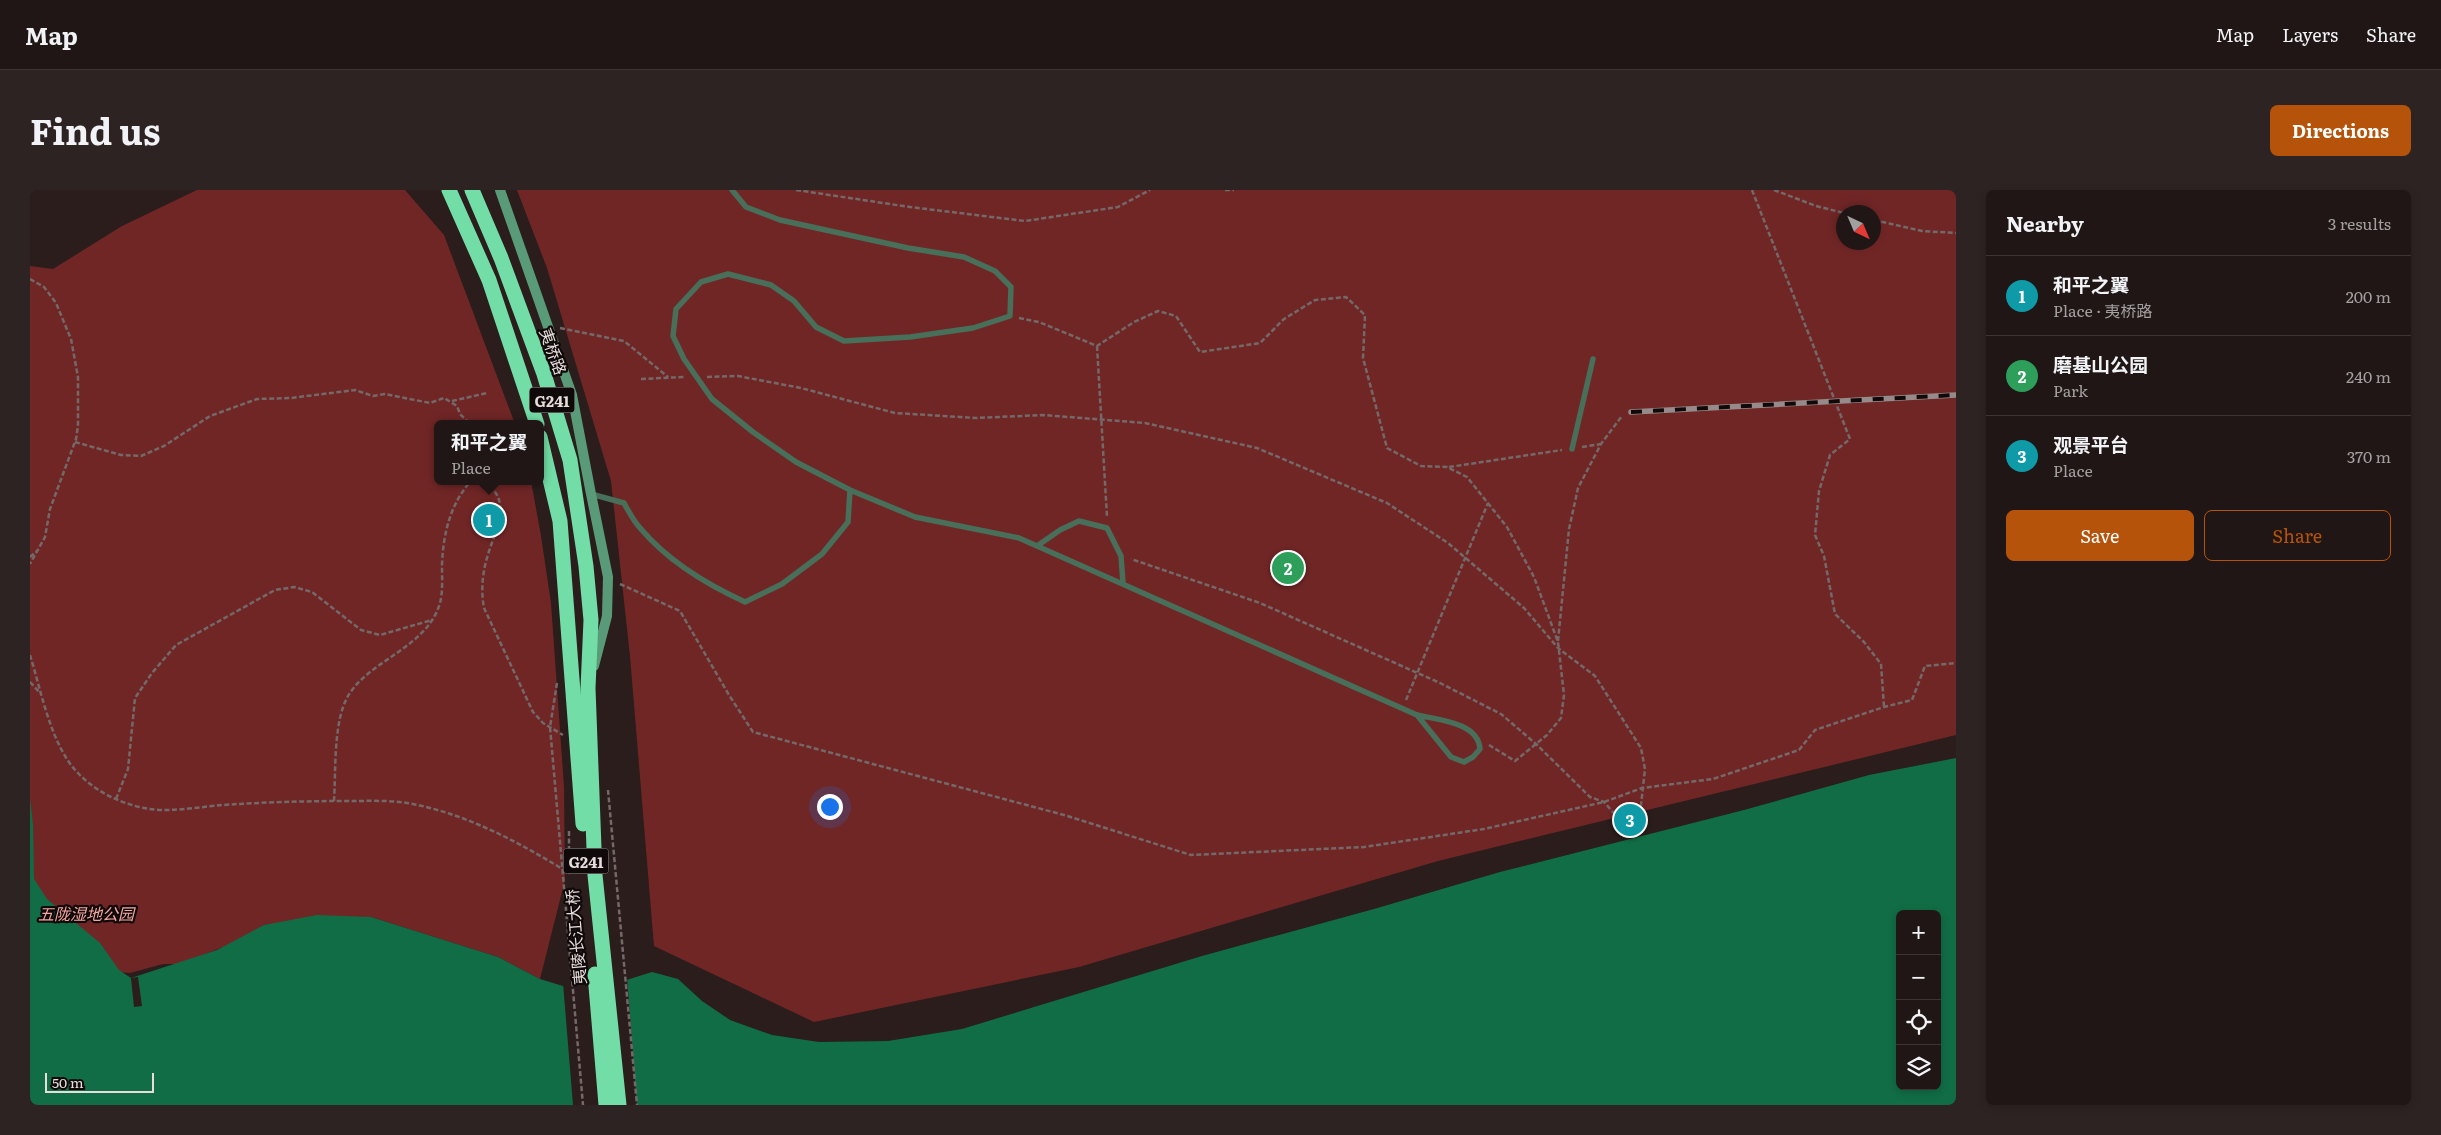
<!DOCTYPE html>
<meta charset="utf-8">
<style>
:root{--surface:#201615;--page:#2d2322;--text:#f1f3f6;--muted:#a29fa0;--line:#3d3534;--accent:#b45309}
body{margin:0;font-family:Literata,"Noto Sans SC",serif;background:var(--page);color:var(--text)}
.controls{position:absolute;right:15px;bottom:15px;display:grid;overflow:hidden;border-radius:8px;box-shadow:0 2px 8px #0003}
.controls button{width:45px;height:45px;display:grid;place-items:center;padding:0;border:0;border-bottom:1px solid var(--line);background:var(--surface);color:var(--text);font:25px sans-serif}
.compass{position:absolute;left:1806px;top:15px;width:45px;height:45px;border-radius:50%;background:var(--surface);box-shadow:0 2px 8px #0003;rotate:136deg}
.scale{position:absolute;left:15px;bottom:12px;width:109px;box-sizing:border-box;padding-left:5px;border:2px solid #e6dddc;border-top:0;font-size:14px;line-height:18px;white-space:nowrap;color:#e6dddc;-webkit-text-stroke:4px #0f0909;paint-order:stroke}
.you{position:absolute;left:799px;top:616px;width:18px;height:18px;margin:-12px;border:4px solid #fff;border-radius:50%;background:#1a73e8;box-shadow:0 0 0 8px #1a73e833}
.badge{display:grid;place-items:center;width:32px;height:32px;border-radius:50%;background:var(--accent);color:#fff;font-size:16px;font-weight:700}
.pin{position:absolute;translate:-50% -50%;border:2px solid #fff;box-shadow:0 1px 5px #0006}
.popup{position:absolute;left:404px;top:230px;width:110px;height:65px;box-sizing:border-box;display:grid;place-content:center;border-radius:8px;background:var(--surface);filter:drop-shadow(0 1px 4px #0005);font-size:16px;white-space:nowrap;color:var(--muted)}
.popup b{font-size:19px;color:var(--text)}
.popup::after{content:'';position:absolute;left:50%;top:100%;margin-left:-10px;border:10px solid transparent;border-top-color:var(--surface)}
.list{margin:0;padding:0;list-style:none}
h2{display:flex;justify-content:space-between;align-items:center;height:65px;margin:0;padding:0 20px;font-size:21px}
h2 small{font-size:16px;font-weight:400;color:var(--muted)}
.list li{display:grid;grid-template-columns:32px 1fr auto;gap:15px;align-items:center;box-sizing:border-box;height:80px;padding:0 20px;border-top:1px solid var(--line)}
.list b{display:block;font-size:19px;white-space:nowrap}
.list p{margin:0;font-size:16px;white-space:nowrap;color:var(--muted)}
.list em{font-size:16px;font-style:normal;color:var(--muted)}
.actions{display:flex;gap:10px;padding:15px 20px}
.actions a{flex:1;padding:11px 0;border:1px solid var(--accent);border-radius:8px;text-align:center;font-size:18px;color:var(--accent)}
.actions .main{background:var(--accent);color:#fff}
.icon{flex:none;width:28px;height:28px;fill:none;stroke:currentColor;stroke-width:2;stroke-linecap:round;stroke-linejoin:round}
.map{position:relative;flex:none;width:1926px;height:915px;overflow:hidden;border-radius:8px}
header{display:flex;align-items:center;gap:30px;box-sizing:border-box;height:70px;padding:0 25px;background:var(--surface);border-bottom:1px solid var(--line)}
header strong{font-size:24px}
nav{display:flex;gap:28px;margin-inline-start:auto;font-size:18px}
.intro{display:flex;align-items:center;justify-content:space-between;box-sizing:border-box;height:120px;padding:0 30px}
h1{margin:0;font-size:35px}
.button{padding:12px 22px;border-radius:8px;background:var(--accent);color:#fff;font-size:18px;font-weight:700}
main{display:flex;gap:30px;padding:0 30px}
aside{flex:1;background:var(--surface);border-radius:8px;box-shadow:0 2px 8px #0003}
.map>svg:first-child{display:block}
.green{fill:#712626;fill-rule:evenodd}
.water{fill:#116d46;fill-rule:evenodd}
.pier{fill:#2a1d1c}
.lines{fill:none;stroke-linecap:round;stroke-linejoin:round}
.path{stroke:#746968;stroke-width:2.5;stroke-dasharray:5 2.5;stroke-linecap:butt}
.lane{stroke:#476f59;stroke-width:5.5}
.secondary{stroke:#599b78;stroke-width:10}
.highway{stroke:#72dda6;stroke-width:15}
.rail-casing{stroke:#968b8a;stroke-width:5.5}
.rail{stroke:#0f0909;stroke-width:4;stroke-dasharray:11;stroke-linecap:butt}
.labels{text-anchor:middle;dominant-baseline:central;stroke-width:4.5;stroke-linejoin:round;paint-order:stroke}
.shield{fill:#0f0909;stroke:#a69d9d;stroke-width:1}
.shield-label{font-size:15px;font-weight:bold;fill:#e6dddc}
.street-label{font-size:16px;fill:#e6dddc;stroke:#0f0909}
.park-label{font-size:16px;font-style:italic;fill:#f5a6a0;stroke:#0f0909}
</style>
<header>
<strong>Map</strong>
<nav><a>Map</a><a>Layers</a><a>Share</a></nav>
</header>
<div class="intro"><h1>Find us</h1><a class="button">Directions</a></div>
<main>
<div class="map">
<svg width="1926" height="915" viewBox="0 0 1926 915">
<rect width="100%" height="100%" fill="#2a1d1c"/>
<!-- green -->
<path class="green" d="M167 0H375L414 45 485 234H408V291H501L511 346 521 413 534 597 535 690 510 789 468 767 341 727 234 735 203 753 163 769 146 774H133L100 783 0 775V76L23 79 92 36Z
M487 0H1926V545L1408 671 1049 777 784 832 624 756 600 466 581 291 517 78ZM1814 22H1844V52H1814Z"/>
<!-- water -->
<path class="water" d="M1926 568V915H0V608L3 635 4 689 17 709 70 753 89 780 101 788 187 760 234 735 287 725 341 727 468 767 510 789 546 800 590 792 622 782 648 789 672 811 700 830 742 845 789 852 858 851 932 839 1172 766 1344 719 1470 682 1714 620 1839 585ZM1870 724H1907V896H1870Z"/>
<!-- pier -->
<path class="pier" d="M108 787 112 816 104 817 101 788Z
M597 787 607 915H543L533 793 546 797Z"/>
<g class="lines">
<!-- path -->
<path class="path" d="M766 0 880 17 995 31 1088 17 1120 0
M1195 0H1204
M1722 0 1820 249 1800 265 1789 301 1785 345 1794 366 1805 424 1834 452 1851 474 1854 517
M1744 0 1786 16 1814 23
M1844 30 1892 41 1926 43
M0 89 14 97 26 113 41 149 48 187V236L46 249 20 319 15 347 0 374
M989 128 1009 132 1067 156 1104 132 1128 121 1146 126 1170 162 1230 153 1254 129 1285 110 1316 107 1335 125 1333 168 1357 258 1391 276 1417 277 1437 287 1477 337 1504 387 1528 452 1534 505 1531 528 1517 545 1485 571 1459 555
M530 138 594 151 638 187
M1067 156 1077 327
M677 187 708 186 771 198 865 223 946 228 1013 225 1115 233 1227 258 1357 313 1418 353 1494 418 1528 458 1565 486 1611 558 1615 579 1610 624 1607 634 1602 638H1597L1574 612 1560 607 1506 554 1471 524 1410 493 1230 413 1101 369
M611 189 654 187
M422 211 457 203
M45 252 91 265 111 266 134 256 180 226 227 209 261 208 325 200 343 206 355 204 400 213 414 208 427 216 430 224 440 234
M1552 257 1571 254
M1419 277 1532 260
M454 291C485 313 464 341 457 368 452 385 451 402 454 418L503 522 513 533 533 545
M0 367 7 361
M590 394 650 421 699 505 723 542 1034 625 1161 665 1334 657 1454 639 1574 612 1612 598 1683 589 1769 560 1785 540 1854 517 1882 510 1895 476 1926 473
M1528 451 1539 339 1548 298 1571 254 1592 226
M0 465C11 500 21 556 48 583 65 601 89 613 114 618 139 623 167 617 193 615 235 612 278 611 321 611 339 611 359 610 377 613 436 623 490 653 539 683V639
M0 492 11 504
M527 493 520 537 553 915
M1376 510 1458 313
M578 600 607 915
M86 609 98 579 105 508 122 483 146 455 245 400 264 397 282 402 331 440 350 445 402 430
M304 611C306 581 303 532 318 506 339 470 397 458 410 413 413 402 412 387 412 375 413 345 420 314 441 291"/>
<!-- lane -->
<path class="lane" d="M702 0 716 17 750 30 878 58 934 67 965 81 981 97 980 126 943 138 880 147 814 151 786 137 764 111 741 95 698 84 671 92 646 119 643 146 654 169 682 209 723 242 766 272 820 300 885 327 989 348 1387 525C1408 530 1448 532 1450 559L1443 567 1434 572 1421 567 1387 525
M1542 259 1563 169
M561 304 594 313C599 322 604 332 611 339 638 371 678 395 715 412L752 394 792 364 818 332 820 300
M1007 356 1030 340 1049 331 1077 338 1091 366 1093 393"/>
<!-- secondary -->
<path class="secondary" d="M470 0 542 205 561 304
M560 299 578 387 577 426 564 476"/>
<!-- highway -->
<path class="highway" d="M419 0 459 90 507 234
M442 0 471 68 514 184 540 270 556 376 561 430 558 498 565 685 589 915
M510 247 530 331 553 634
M565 784 576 915"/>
<!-- rail casing -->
<g class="rail-casing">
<path id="rail" d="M1601 222 1926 205"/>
</g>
<!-- rail -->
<use href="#rail" class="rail"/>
</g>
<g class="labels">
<!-- shield labels -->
<g class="shield">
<rect x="499.5" y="197.5" width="45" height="25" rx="4"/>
<rect x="533.5" y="658.5" width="45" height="25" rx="4"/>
</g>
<g class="shield-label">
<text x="522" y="210">G241</text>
<text x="556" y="671">G241</text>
</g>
<!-- street labels -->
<g class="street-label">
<text transform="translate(524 161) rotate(70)">夷桥路</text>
<text transform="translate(545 747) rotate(-95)">夷陵长江大桥</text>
</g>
<!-- park labels -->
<g class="park-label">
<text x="56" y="723">五陇湿地公园</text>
</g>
</g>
</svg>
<div class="controls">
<button>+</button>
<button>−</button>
<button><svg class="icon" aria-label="locate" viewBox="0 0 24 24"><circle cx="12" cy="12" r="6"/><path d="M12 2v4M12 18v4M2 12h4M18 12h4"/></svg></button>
<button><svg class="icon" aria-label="layers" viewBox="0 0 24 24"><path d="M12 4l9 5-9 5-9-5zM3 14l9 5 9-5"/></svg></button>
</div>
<svg class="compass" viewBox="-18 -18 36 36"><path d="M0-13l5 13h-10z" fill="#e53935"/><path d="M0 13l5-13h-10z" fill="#a29fa0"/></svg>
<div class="scale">50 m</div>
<div class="you"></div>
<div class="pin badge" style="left:459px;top:330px;background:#0f9aa8">1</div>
<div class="popup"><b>和平之翼</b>Place</div>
<div class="pin badge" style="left:1258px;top:378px;background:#2e9e5b">2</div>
<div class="pin badge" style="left:1600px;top:630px;background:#0f9aa8">3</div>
</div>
<aside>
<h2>Nearby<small>3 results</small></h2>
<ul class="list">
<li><span class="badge" style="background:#0f9aa8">1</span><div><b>和平之翼</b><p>Place · 夷桥路</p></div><em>200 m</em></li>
<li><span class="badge" style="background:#2e9e5b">2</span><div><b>磨基山公园</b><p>Park</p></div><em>240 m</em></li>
<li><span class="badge" style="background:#0f9aa8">3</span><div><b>观景平台</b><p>Place</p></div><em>370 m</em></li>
</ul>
<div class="actions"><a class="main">Save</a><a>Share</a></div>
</aside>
</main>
